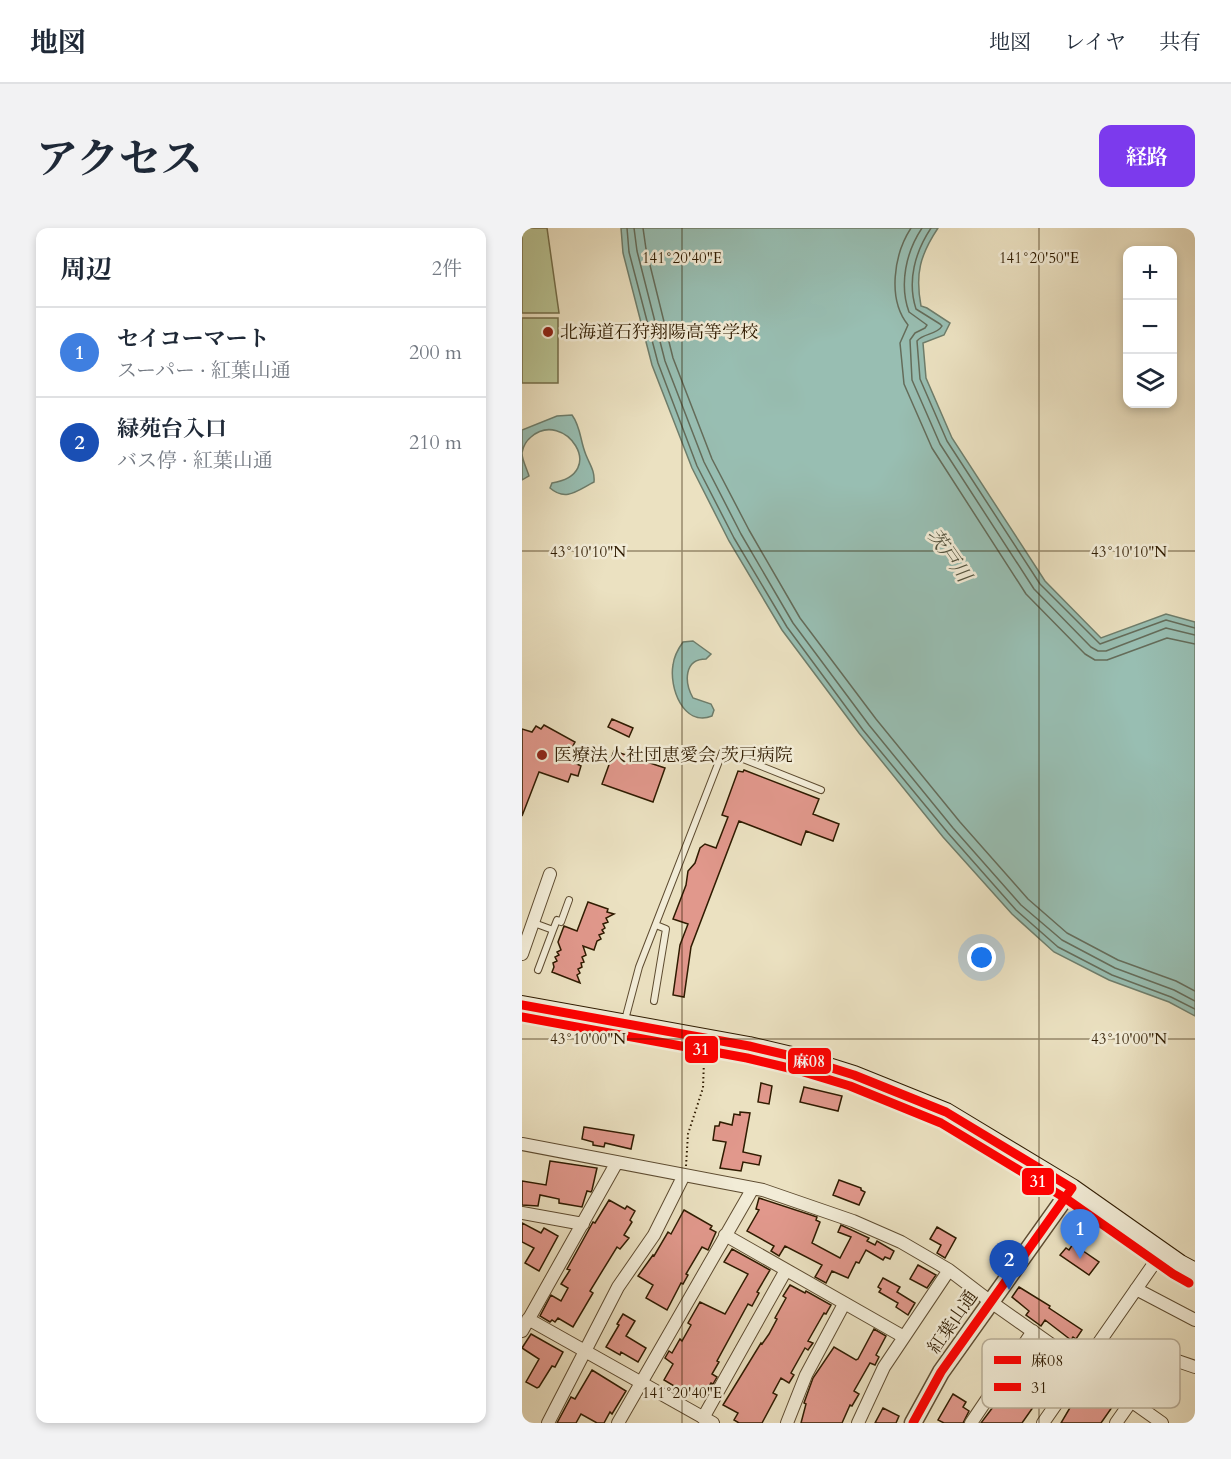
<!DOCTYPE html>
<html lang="ja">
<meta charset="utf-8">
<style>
:root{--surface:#fff;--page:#f2f2f3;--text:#1f2937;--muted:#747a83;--line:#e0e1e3;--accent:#7c3aed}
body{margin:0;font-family:Cardo,"Noto Serif JP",serif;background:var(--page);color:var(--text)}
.controls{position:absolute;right:18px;top:18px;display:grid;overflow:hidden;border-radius:12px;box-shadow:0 3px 9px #0003}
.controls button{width:54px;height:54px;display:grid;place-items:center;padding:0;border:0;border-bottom:2px solid var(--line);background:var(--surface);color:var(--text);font:30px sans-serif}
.you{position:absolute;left:460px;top:730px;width:21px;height:21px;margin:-15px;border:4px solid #fff;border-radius:50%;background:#1a73e8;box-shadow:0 0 0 9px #1a73e833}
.badge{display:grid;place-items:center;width:39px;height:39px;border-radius:50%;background:var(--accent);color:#fff;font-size:20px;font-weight:700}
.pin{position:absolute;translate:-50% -50px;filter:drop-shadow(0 2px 3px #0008)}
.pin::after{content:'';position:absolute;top:32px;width:21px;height:18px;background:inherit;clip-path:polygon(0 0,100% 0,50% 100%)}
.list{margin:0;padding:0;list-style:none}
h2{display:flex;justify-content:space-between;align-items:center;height:78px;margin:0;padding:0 24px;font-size:26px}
h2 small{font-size:20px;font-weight:400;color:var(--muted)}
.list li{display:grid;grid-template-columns:39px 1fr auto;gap:18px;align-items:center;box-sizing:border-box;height:90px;padding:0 24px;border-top:2px solid var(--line)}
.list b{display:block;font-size:22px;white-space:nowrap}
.list p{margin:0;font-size:20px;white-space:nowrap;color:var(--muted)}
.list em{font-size:20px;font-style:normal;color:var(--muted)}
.icon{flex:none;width:33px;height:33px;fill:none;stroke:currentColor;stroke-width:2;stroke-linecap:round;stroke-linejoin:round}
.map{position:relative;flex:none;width:673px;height:1195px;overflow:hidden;border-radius:12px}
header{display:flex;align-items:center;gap:36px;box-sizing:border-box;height:84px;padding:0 30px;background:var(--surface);border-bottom:2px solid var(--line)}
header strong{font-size:28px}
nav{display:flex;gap:33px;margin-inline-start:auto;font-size:21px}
.intro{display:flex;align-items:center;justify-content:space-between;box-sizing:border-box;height:144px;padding:0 36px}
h1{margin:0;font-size:42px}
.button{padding:15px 27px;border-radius:12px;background:var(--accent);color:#fff;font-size:21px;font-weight:700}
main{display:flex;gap:36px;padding:0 36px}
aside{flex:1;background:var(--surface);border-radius:12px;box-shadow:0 3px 9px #0003}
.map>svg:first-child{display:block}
.green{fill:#b8c292;stroke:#746e4a;stroke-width:1.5}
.water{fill:#98beb2;stroke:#6e7d6b;stroke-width:1.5}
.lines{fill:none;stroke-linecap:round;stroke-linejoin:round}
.shore{stroke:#646c5a;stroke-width:1.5}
.building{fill:#e1988c;stroke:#2f1b01;stroke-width:1.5}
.service-casing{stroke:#5e4c31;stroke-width:8}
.minor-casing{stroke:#5e4c31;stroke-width:14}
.tertiary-casing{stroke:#5e4c31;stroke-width:19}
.secondary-casing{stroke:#2f1b01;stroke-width:20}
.path{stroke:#2f1b01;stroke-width:2;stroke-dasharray:1.5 3;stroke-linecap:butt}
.service{stroke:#f2ecd7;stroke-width:6}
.minor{stroke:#f2ecd7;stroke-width:12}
.tertiary{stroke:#f2ecd7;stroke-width:16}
.secondary{stroke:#f2ecd7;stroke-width:18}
.bus-1-casing{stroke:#f2ecd7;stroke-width:14}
.bus-2-casing{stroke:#f2ecd7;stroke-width:14}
.bus-1{stroke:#f00;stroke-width:9}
.bus-2{stroke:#f00;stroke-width:9}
.ticks{fill:none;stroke:#2f1b01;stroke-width:1.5;stroke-opacity:0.45}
.poi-dot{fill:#8f2418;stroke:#f2ecd7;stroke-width:2}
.labels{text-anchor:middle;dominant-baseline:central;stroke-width:5;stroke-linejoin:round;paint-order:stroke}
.poi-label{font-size:18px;fill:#2f1b01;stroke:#f2ecd7;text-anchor:start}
.street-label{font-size:18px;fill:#2f1b01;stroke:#f2ecd7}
.water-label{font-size:20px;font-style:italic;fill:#54543f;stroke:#f2ecd7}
.key{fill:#f2ecd7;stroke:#b8ad97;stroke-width:1.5}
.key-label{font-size:16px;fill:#2f1b01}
.ticks-label{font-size:15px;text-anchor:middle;fill:#2f1b01;stroke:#f2ecd7;stroke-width:5;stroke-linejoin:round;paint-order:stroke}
.line-badge{stroke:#f2ecd7;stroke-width:2}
.badge-label{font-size:16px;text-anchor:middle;font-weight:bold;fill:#fff}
</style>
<header>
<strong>地図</strong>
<nav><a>地図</a><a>レイヤ</a><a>共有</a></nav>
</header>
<div class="intro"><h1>アクセス</h1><a class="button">経路</a></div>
<main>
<aside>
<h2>周辺<small>2件</small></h2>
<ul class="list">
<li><span class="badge" style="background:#3f7fe0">1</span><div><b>セイコーマート</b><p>スーパー · 紅葉山通</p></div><em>200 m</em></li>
<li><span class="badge" style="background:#1a4fb4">2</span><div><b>緑苑台入口</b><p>バス停 · 紅葉山通</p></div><em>210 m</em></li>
</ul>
</aside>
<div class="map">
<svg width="673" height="1195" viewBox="0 0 673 1195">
<rect width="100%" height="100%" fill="#ebe1c1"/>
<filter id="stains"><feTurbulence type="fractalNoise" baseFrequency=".00333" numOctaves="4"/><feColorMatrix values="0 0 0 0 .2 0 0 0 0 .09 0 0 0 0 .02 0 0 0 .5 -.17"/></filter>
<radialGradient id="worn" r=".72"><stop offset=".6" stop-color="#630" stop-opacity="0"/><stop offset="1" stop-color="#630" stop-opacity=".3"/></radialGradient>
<!-- green -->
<path class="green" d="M0 0H25L37 85H0Z
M0 90H36V155H0Z"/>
<!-- water -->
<path class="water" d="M99 0H416C398 27 393 46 399 78L405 80 428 95 422 107 401 115 404 150 430 210 523 353 579 410 644 386 673 394V788L647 774 587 752 532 724 490 686 421 609 337 505 260 402 207 313 170 240 130 137 101 25Z
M50 187C59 199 58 213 64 227 68 237 73 243 72 254 56 262 44 274 28 260L30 255C88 246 42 180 9 209 4 213 1 219 0 225 0 232 5 241 7 248L0 252V202L35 188Z
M171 413 189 426 184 431C162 431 162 454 171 470L189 476 192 482 190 488C161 499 147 459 151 437 152 428 156 421 161 414Z"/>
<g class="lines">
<!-- shore -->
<path class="shore" d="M105 0 107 24 136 135 175 238 212 310 265 399 341 502 426 605 494 682 536 719 590 747 649 769 673 781
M112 0 115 23 143 133 182 234 219 306 271 395 347 497 431 600 499 677 540 712 593 740 652 762 673 773
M121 0 124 21 151 130 190 231 227 302 278 390 354 491 438 594 506 671 545 705 596 732 654 753 673 763
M389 0C372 26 365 71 386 97L378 115 382 156 410 220 504 366 563 426 573 432H585L645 410 673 416
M400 0C384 24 377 56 387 84L405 97 403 100 393 105 388 112 390 152 418 216 512 361 569 419 576 423H584L644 400 673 407
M409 0C393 24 385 53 394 81L418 96 420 98C415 107 401 105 395 113L398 151 425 213 518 356 578 416 644 392 673 400"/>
</g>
<!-- building -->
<path class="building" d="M90 491 111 500 107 509 86 499Z
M22 497 53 514 46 527 54 532 53 535 59 538 56 548 49 546 46 554 17 544 0 588V501L10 504 14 498 19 501Z
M92 523 143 540 131 574 80 556Z
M222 542 297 571 291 586 317 596 311 613 284 603 279 617 217 593 169 719 162 769 151 767 158 717 166 696 151 691 164 657 166 643 173 635 178 620 183 616 194 620 206 589 200 587 216 543 221 544Z
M66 674 86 681 85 684 92 686 84 690 86 694 81 696 83 700 80 702 82 705 77 707 79 711 75 713 72 722 61 718 64 727 60 729 62 734 59 735 60 739 56 741 58 745 55 747 58 755 30 744 32 739 31 735 35 733 33 729 37 727 35 724 39 722 36 714 42 698 55 703Z
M239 855 250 858 247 876 236 874Z
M282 859 320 868 316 883 278 874Z
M218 884 228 885 221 924 239 928 237 937 221 934 219 943 198 940 204 914 191 912 193 898H197L198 894 210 897 212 886 218 887Z
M62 899 112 907 109 921 83 915 82 919 71 917V914L60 911Z
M28 933 75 940 70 962 69 964 65 963 60 979 37 975V971L18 967 16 978 0 977V953L24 957Z
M317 952 339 960V962L343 964 337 977 311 967Z
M237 970 295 989 294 992 298 994 290 1015 318 1030 329 1009 316 1004 319 997 347 1010 345 1013 353 1017 355 1013 372 1023 368 1031 363 1029 361 1032 344 1022 337 1035 334 1034 326 1050 310 1043 304 1055 293 1049 300 1037 263 1018 257 1028 249 1023 252 1018 225 1003 237 982 234 981Z
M87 972 103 981 105 978 113 983 108 992 110 994 102 1007 107 1010 98 1021 95 1019 68 1063 71 1065 51 1099 36 1090 33 1094 30 1092 28 1094 18 1088 29 1067 39 1073 46 1060 39 1056 48 1042 45 1041 71 994 73 995Z
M162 982 190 998 188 1001 194 1004 186 1022 180 1019 164 1046 166 1047 161 1056 159 1055 145 1082 124 1070 131 1057 116 1048 131 1027 132 1028 146 1004 149 1006Z
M0 995 19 1005 22 1000 36 1008 17 1043 3 1035 12 1020 0 1014Z
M415 999 434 1010 423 1030 415 1025 419 1017 408 1011Z
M551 1016 577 1034 567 1047 538 1027 544 1020 547 1022Z
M210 1021 248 1042 235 1064 237 1065 230 1078 226 1076 195 1133 197 1134 190 1146 195 1149 191 1156 189 1155 181 1168 170 1162 167 1167 142 1152 151 1136 143 1130 147 1123 150 1125 158 1111 160 1113 169 1097 166 1095 178 1074 203 1086 226 1046 202 1034Z
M396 1037 414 1047 405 1060 388 1051Z
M361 1050 378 1059 375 1064 393 1075 386 1087 374 1079 376 1075 357 1064 359 1061 356 1059Z
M268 1057 283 1065 284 1063 309 1077 304 1086 302 1085 286 1113 291 1115 286 1122 283 1120 269 1145 272 1147 267 1155 259 1150 251 1165 255 1167 240 1195H217L212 1192 216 1185 201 1177 239 1115 240 1116 247 1106 255 1091 253 1090 264 1070 261 1068Z
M497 1059 528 1078 527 1080 560 1102 554 1111 551 1109 549 1112 523 1092 519 1098 504 1087 507 1083 490 1069Z
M101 1086 113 1093 104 1108 124 1120 116 1134 99 1124 98 1127 84 1119 97 1097 95 1096Z
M352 1101 364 1108 354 1127 357 1129 353 1137 348 1135 332 1163 337 1166 330 1178 328 1177 320 1195H279L284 1176 282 1175 291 1150 312 1119 334 1132 336 1131Z
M9 1106 41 1124 33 1139 30 1138 17 1159 15 1160 4 1154 17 1131 0 1120Z
M510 1120 513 1122 515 1120 543 1139 541 1143 542 1144 532 1159 529 1157 516 1176 514 1175 500 1195H459L480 1167 485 1170 487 1167 496 1172 498 1169 502 1172 515 1153 504 1146 510 1138 501 1132Z
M70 1142 104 1163 90 1186 88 1184 82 1195H75L59 1186 54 1195H35L49 1169 53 1171Z
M560 1154 578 1168 581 1165 591 1172 590 1173 593 1175 579 1195H539L549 1178 546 1175Z
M431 1166 444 1174 441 1179 447 1183 441 1195H422L416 1192Z
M361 1180 377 1188 374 1195H353Z"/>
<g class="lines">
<!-- service casing -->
<g class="service-casing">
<path id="service" d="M12 695 31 702 16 742
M31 702 35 692 39 694 47 672
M132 773 144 701 134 697
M103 792 117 739 201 523 299 562"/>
</g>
<!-- minor casing -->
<g class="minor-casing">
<path id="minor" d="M0 726 28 646
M0 916 241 962 331 993 379 1014 427 1042 469 1074 640 1195
M0 985 61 996
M203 1007 382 1109
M614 1061 673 1092
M6 1091 191 1195
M0 1103 95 934
M181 1190 264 1042
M26 1195 96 1059 132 1007 162 947
M96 1195 231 960
M265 1195 284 1147 322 1076
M336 1195 362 1139 427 1042
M449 1195 511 1103
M521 1195 640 1024
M594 1195 641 1128 673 1139"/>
</g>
<!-- tertiary casing -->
<g class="tertiary-casing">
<path id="tertiary" d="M391 1195 419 1144 550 960"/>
</g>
<!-- secondary casing -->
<g class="secondary-casing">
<path id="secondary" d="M0 777 227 818 278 830 332 847 424 884 550 960 658 1036 673 1044"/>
</g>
<!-- path -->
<path class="path" d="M164 938 166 906 181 860 182 832"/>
<!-- service -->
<use href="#service" class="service"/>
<!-- minor -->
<use href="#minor" class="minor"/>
<!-- tertiary -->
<use href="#tertiary" class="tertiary"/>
<!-- secondary -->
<use href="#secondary" class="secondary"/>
<!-- bus-1 casing -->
<g class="bus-1-casing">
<path id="bus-1" d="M0 777 227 818 278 830 332 847 424 884 550 960
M391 1195 419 1144 550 960"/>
</g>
<!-- bus-2 casing -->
<g class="bus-2-casing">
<path id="bus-2" d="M0 789 225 830 275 842 328 858 419 895 543 970 651 1046 667 1055"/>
</g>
<!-- bus-1 -->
<use href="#bus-1" class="bus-1"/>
<!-- bus-2 -->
<use href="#bus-2" class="bus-2"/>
</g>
<!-- ticks -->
<path class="ticks" d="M160 0V1195M517 0V1195M0 323H673M0 811H673"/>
<!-- markers -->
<g class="poi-dot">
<circle cx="26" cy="104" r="6"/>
<circle cx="20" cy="527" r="6"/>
</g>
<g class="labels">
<!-- poi labels -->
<g class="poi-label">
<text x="38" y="104">北海道石狩翔陽高等学校</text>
<text x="32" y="527">医療法人社団恵愛会 茨戸病院</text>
</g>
<!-- street labels -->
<g class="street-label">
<text transform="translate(431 1094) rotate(-55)">紅葉山通</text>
</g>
<!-- water labels -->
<g class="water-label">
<text transform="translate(427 327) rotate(55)">茨戸川</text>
</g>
</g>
<!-- legend -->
<rect x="460" y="1111" width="198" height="69" rx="9" class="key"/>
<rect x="472" y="1128" width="27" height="8" fill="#f00"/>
<rect x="472" y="1155" width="27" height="8" fill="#f00"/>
<g class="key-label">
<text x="509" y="1138">麻08</text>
<text x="509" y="1165">31</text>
</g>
<g class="ticks-label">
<text x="160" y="35">141°20'40"E</text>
<text x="517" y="35">141°20'50"E</text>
<text x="66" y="329">43°10'10"N</text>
<text x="607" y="329">43°10'10"N</text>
<text x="66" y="816">43°10'00"N</text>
<text x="607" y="816">43°10'00"N</text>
<text x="160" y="1170">141°20'40"E</text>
</g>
<g class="line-badge">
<rect x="162" y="807" width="35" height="29" rx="6" fill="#f00"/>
<rect x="265" y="819" width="45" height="28" rx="6" fill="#f00"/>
<rect x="499" y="939" width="34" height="29" rx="6" fill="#f00"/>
</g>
<g class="badge-label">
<text x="179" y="827">31</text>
<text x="287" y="839">麻08</text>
<text x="516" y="959">31</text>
</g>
<rect width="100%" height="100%" filter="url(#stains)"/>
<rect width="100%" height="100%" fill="url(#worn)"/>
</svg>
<div class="controls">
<button>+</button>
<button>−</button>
<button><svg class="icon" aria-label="layers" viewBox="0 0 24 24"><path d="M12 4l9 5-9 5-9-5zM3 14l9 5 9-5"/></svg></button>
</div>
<div class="you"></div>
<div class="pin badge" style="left:558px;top:1031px;background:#3f7fe0">1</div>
<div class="pin badge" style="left:487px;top:1062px;background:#1a4fb4">2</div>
</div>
</main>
